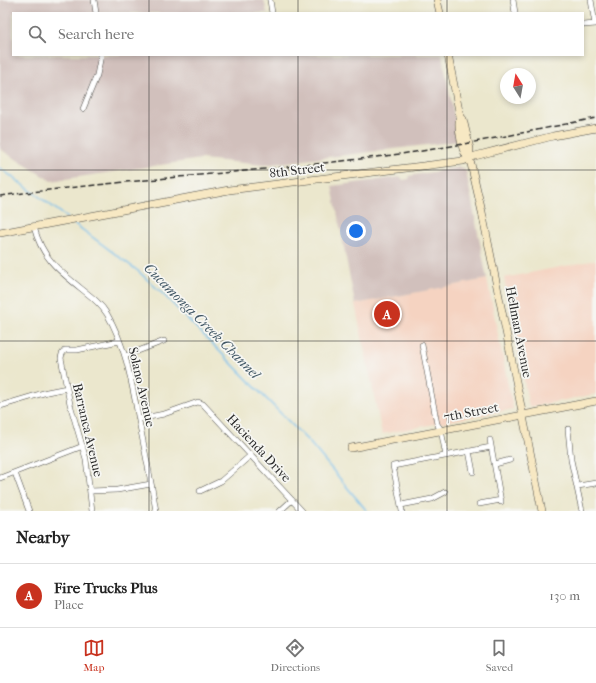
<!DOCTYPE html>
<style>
:root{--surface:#fff;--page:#f2f2f2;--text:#222;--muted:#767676;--line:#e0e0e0;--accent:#c8321e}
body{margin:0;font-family:"IM FELL French Canon",serif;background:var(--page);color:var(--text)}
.compass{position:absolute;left:500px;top:68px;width:36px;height:36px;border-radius:50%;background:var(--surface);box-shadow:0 2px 6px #0003;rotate:349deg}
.you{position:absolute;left:356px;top:231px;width:14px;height:14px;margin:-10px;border:3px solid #fff;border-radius:50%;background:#1a73e8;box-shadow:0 0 0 6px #1a73e833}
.badge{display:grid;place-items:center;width:26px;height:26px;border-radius:50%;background:var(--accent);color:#fff;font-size:13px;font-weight:700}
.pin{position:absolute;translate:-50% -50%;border:2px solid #fff;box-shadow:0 1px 4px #0006}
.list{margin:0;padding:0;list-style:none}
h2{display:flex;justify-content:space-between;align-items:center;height:52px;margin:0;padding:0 16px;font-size:17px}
h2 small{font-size:13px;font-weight:400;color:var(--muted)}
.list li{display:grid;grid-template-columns:26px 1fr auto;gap:12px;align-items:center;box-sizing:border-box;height:64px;padding:0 16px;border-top:1px solid var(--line)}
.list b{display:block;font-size:15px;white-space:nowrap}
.list p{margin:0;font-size:13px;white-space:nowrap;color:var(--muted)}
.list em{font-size:13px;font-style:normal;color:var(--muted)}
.icon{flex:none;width:22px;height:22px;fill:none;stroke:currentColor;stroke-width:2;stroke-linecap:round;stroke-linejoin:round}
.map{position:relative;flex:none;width:596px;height:511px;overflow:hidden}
.search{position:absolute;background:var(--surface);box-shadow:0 2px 6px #0003;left:12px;right:12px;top:12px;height:44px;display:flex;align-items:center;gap:10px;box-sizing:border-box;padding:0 14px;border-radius:0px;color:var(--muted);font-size:15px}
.sheet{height:116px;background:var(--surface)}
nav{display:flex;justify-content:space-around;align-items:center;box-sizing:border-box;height:56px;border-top:1px solid var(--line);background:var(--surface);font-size:11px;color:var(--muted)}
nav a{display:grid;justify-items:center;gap:2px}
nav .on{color:var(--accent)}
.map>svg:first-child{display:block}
.built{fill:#f5d3c1}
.industrial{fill:#d1c0bc}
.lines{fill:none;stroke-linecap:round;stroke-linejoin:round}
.stream{stroke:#73beed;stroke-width:1.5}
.street-casing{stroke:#484743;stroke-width:6}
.secondary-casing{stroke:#484743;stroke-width:8}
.street{stroke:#fff;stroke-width:5}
.secondary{stroke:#f7e8c3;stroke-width:7}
.rail{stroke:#2b2b2b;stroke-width:1.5;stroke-dasharray:6 3;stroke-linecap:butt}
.grid{fill:none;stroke:#2b2b2b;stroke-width:1;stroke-opacity:0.55}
.labels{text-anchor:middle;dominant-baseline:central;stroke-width:3.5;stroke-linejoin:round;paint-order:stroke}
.street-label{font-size:13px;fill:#2b2b2b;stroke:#f6f6f2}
.water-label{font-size:14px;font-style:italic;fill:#415765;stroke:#f6f6f2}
</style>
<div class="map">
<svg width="596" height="511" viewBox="0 0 596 511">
<rect width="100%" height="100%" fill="#f6f6f2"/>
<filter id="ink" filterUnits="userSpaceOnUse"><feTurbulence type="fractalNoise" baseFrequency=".025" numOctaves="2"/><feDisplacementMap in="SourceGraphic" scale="8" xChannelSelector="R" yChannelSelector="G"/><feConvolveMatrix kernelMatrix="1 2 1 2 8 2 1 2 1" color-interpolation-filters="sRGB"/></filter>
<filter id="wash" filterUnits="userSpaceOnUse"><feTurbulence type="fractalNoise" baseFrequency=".012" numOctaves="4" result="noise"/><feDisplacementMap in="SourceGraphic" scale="16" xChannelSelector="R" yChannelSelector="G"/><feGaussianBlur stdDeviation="0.9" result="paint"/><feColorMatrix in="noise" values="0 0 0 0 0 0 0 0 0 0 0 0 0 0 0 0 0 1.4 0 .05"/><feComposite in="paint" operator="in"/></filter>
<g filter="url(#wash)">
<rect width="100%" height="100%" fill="#ebe7cd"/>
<!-- built -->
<path class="built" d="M596 260V394L529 407 504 278Z
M487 279 513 409 382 434 355 304Z"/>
<!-- industrial -->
<path class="industrial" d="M0 0H264L267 13H13V55H442L459 141 264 165 201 159 51 181 0 149Z
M461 167 466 171 487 279 355 304 332 186 401 177 403 180 409 179V176Z"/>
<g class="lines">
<!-- stream -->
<path class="stream" d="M0 168 68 218
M72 222 138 271 164 295 310 443 367 511"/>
</g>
</g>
<g filter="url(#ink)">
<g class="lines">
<!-- street casing -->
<g class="street-casing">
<path id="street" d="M94 0 96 13
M270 0 272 13
M513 0 515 13
M591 0 595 24
M583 25 596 24
M83 109 97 75 101 55
M34 227C42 258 59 271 83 290 92 297 101 304 107 314 126 346 132 384 139 421 145 451 151 481 156 511
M422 345 437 424 441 430 446 456
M125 356 164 341
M0 406 47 392 67 388
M139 419 164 414 198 402 203 404 302 511
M568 429 571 460 582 511
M490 440 501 502
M469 451 473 472
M495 464 510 460
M15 473 29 511
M0 478 83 446
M578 486 596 483
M90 491 117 490 151 484
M200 491 221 481 251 455
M479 504 501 500
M401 505 432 499 445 492
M92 511 86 459 70 404 61 358 62 354 65 350H77L119 341
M280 511 292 500
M402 511 393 466 491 447"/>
</g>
<!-- secondary casing -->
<g class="secondary-casing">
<path id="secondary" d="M437 0 440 13
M448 55 460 116 463 119 470 149 469 159
M460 116C457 123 461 142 463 149 465 155 469 159 471 164L482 212 542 511
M0 233 229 190 463 161 475 156 553 136 596 128
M351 448 596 401"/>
</g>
<!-- street -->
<use href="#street" class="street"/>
<!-- secondary -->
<use href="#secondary" class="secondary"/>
<!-- rail -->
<path class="rail" d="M0 196C138 178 277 171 415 152 475 143 536 130 596 118"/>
</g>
</g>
<!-- grid -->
<path class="grid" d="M149 0V13M298 0V13M447 0V13M149 55V511M298 55V511M447 55V511M0 170H596M0 341H596"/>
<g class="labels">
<!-- street labels -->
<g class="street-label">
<text transform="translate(297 170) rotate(-7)">8th Street</text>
<text transform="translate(519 332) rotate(79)">Hellman Avenue</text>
<text transform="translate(142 387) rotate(77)">Solano Avenue</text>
<text transform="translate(471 412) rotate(-11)">7th Street</text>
<text transform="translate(88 430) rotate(77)">Barranca Avenue</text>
<text transform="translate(259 448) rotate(47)">Hacienda Drive</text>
</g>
<!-- water labels -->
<g class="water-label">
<text transform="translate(202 321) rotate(45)">Cucamonga Creek Channel</text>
</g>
</g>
</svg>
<svg class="compass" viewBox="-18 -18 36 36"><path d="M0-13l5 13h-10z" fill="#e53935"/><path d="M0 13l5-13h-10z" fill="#767676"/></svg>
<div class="you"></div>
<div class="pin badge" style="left:387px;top:314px">A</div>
<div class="search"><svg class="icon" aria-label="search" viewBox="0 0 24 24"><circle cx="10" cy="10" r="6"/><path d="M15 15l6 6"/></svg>Search here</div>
</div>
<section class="sheet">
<h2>Nearby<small></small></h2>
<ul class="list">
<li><span class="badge">A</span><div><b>Fire Trucks Plus</b><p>Place</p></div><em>130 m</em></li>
</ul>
</section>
<nav>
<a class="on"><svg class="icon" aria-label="map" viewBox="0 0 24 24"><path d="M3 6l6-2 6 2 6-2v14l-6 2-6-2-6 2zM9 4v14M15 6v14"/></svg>Map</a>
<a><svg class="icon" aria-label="directions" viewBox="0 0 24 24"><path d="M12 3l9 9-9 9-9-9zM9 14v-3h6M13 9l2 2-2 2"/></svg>Directions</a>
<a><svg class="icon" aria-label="saved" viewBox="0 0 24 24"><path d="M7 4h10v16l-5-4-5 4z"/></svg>Saved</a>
</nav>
